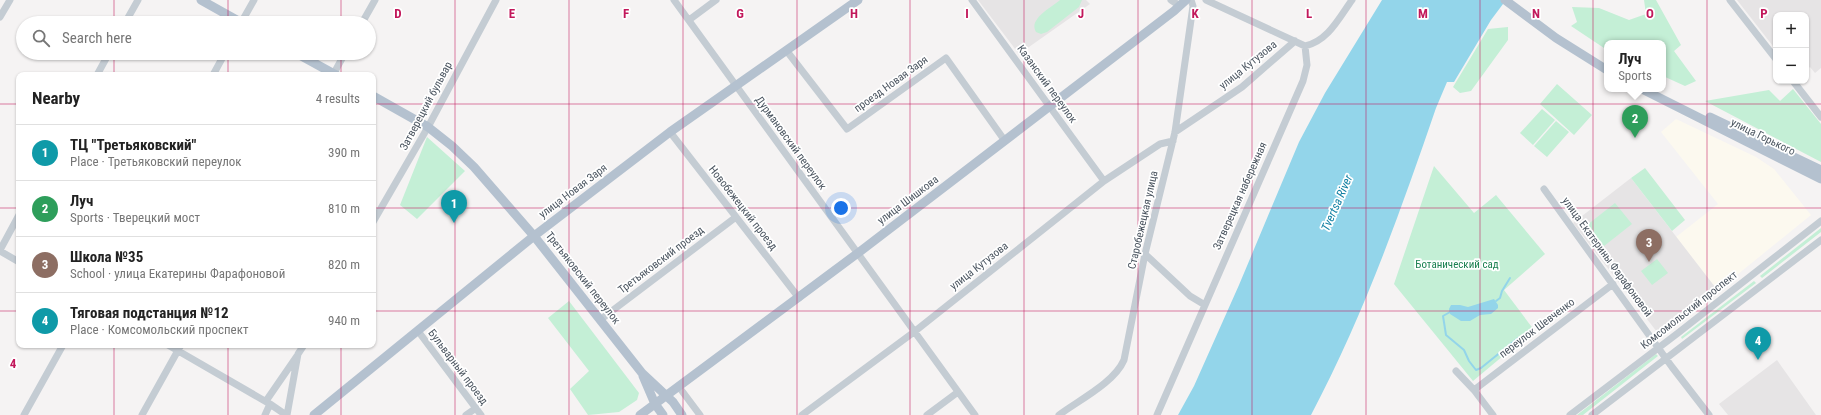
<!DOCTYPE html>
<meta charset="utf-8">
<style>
:root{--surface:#fff;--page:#f2f2f2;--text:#222;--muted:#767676;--line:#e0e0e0;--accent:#7c3aed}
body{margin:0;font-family:"Roboto Condensed",sans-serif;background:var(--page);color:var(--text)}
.controls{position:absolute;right:12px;top:12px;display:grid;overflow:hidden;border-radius:8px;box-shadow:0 1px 3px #0004}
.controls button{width:36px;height:36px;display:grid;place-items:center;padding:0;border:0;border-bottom:1px solid var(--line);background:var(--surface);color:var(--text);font:20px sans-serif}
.you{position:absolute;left:841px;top:208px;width:14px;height:14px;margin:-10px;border:3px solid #fff;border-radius:50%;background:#1a73e8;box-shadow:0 0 0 6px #1a73e833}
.badge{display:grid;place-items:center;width:26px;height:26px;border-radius:50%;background:var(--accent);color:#fff;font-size:13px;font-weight:700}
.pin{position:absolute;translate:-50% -33px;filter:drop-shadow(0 1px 2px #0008)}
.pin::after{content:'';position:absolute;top:21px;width:14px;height:12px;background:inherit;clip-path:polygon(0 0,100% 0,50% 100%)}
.popup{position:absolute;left:1604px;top:40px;width:62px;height:52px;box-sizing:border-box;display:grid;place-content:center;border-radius:8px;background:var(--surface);filter:drop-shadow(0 1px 3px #0005);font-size:13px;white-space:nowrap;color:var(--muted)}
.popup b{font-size:15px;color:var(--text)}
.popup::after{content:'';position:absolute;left:50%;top:100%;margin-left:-8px;border:8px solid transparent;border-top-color:var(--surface)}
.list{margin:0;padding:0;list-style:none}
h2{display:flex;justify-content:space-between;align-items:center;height:52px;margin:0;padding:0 16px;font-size:17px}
h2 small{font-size:13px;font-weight:400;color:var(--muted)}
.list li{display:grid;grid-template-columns:26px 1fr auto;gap:12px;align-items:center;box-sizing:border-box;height:56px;padding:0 16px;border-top:1px solid var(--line)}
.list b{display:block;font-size:15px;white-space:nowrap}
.list p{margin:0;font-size:13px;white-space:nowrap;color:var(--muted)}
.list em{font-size:13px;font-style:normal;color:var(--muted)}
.icon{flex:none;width:22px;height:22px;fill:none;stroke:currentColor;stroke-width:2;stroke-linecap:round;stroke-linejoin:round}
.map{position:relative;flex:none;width:1821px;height:415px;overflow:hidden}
.search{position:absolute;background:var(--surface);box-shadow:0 1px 3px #0004;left:16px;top:16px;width:360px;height:44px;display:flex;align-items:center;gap:10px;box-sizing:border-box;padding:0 14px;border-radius:22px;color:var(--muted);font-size:15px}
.panel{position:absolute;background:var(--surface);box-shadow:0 1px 3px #0004;left:16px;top:72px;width:360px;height:276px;border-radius:8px}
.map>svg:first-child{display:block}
.commercial{fill:#fcf9ef}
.education{fill:#e6e4e5}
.green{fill:#c4efd6}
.water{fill:#93d5ea}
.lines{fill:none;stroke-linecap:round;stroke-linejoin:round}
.stream{stroke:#93d5ea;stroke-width:2}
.minor{stroke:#c4ccd3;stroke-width:7}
.major{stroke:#b4c1cf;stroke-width:9}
.grid{fill:none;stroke:#c2185b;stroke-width:1;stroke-opacity:0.55}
.labels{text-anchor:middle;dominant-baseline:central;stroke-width:3.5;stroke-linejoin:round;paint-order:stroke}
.street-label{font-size:11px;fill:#4b5560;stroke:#fff}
.park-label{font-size:11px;fill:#1b8151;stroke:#fff}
.water-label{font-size:12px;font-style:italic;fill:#1280a3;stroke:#fff}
.grid-label{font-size:13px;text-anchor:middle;font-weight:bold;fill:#c2185b;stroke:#fff;stroke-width:3.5;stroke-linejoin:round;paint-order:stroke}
</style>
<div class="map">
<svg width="1821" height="415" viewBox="0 0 1821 415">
<rect width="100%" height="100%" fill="#f5f3f3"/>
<!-- commercial -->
<path class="commercial" d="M1676 119 1756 157 1774 169 1811 215 1727 283 1715 287 1676 237 1718 204 1661 132Z"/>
<!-- education -->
<path class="education" d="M978 0H1086L1090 4 1019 54Z
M1737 0H1821V68L1815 73 1810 67 1806 70V15H1776V50Z
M1631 178 1715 287 1657 332 1573 223Z
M1777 360 1816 415H1728L1719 404Z"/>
<!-- green -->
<path class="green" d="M1060 0H1082L1079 7 1047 32 1041 34 1036 32C1028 19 1052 7 1060 0Z
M1644 0H1656L1681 45 1674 51 1696 81 1685 86 1663 76V43H1607V50L1571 26 1577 22 1572 7 1599 8 1629 20 1646 14Z
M1508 27V40L1471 91 1460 93 1453 87 1488 29Z
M1557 84 1592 115 1574 135 1540 104Z
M1793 89 1821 124V162L1705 101 1769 90 1780 101Z
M1542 109 1555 120 1533 145 1520 133Z
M1556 121 1569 132 1547 157 1534 146Z
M427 137 465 171 417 219 400 205Z
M1434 166 1474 213 1496 195 1545 254 1504 290 1534 330 1473 381 1394 284Z
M1645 168 1685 220 1672 231 1631 178Z
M1615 203 1632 224 1599 250 1582 229Z
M1821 228V232L1762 278 1760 276Z
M1657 259 1668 273 1652 285 1641 271Z
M1754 281 1756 283 1682 339 1681 337Z
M569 301 639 393 637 400 619 412 588 415 570 389 589 371 548 318Z
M1656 354 1658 356 1583 415H1577Z"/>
<!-- water -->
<path class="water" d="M1382 0H1506L1491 20 1454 82H1447L1436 108C1400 213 1363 317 1311 415H1178L1194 386 1239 285 1299 142 1325 93Z
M1494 299 1498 305V308L1491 314 1480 315 1470 321H1461L1450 314 1449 309 1451 305H1460L1468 307Z"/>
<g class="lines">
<!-- stream -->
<path class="stream" d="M1496 301 1500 298 1502 291 1510 278
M1450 312 1443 316 1446 335 1464 350 1469 361 1476 370 1481 368 1518 338"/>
<!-- minor -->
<path class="minor" d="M674 0 975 415
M972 0 1104 181
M1171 0 1180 6
M1206 0 1305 46
M1730 0 1776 59
M0 17 10 0
M689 20 716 0
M125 23 138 0
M241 23 254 0
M362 23 375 0
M1305 46C1328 41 1339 18 1352 0
M786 50 847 129 946 58 1005 141
M97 75 109 53
M213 75 225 53
M333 75 345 53
M1793 81 1821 117
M670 132 799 298
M1175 132 1242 87 1295 41
M1544 189 1672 367 1709 415
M373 222 428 127 496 0
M0 250 19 215
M0 251 19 262
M1145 254 1190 296 1205 305
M600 320 736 217
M418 331 481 415
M168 345 270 404 286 415
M1456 371 1474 390 1493 415
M679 387 700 415
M1474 390 1613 284
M266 401 297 356
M24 415 63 345
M142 415 181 345
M265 415 270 404
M287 415 298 354 304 345
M466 415 476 408
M802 415 914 332 1104 181 1160 144 1173 141
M927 415 958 392
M1059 415C1079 400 1114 383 1124 360L1145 254 1175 132 1193 6 1191 0
M1157 415 1303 81 1307 65 1305 46
M1570 415 1678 333 1821 221
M1592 415 1821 240"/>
<!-- major -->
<path class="major" d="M201 0 242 23
M1505 0 1556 38 1607 70
M296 53 336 75
M1642 89 1821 179
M373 96 428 127 452 146 474 167 534 236 642 373 673 402 682 415
M1710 117 1821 170
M643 376 655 404 663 415
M314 415 534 236 670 132 858 0
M640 415 858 253 1174 11 1186 0"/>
</g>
<!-- grid -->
<path class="grid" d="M114 0V23M228 0V23M341 0V23M455 0V415M569 0V415M683 0V415M797 0V415M910 0V415M1024 0V415M1138 0V415M1252 0V415M1366 0V415M1480 0V415M1593 0V415M1707 0V415M114 53V75M228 53V75M341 53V75M0 104H19M373 104H1821M0 208H19M373 208H1821M0 311H19M373 311H1821M114 345V415M228 345V415M341 345V415"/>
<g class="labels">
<!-- street labels -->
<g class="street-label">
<text transform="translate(1248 65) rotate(-39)">улица Кутузова</text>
<text transform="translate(891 84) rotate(-36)">проезд Новая Заря</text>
<text transform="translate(1047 84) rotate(54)">Казанский переулок</text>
<text transform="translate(426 106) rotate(-62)">Затверецкий бульвар</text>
<text transform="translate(1763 137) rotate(26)">улица Горького</text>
<text transform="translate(791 143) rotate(54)">Дурмановский переулок</text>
<text transform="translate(573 191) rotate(-37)">улица Новая Заря</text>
<text transform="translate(1240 196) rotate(-66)">Затверецкая набережная</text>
<text transform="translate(908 200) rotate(-37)">улица Шишкова</text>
<text transform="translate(743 208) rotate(52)">Новобежецкий проезд</text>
<text transform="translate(1143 220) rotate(-77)">Старобежецкая улица</text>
<text transform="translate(1607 257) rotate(54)">улица Екатерины Фарафоновой</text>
<text transform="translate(661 260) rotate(-37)">Третьяковский проезд</text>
<text transform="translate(979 266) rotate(-38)">улица Кутузова</text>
<text transform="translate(583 278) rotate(52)">Третьяковский переулок</text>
<text transform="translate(1689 310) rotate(-38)">Комсомольский проспект</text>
<text transform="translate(1537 328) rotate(-37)">переулок Шевченко</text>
<text transform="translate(458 367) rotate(53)">Бульварный проезд</text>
</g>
<!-- park labels -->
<g class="park-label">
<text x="1457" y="264">Ботанический сад</text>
</g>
<!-- water labels -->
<g class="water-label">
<text transform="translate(1337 203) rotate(-66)">Tvertsa River</text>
</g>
</g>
<g class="grid-label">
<text x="398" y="18">D</text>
<text x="512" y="18">E</text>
<text x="626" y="18">F</text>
<text x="740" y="18">G</text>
<text x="854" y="18">H</text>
<text x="967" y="18">I</text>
<text x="1081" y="18">J</text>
<text x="1195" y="18">K</text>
<text x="1309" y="18">L</text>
<text x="1423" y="18">M</text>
<text x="1536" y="18">N</text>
<text x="1650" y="18">O</text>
<text x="1764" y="18">P</text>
<text x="13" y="368">4</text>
</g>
</svg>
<div class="controls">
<button>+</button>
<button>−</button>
</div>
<div class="you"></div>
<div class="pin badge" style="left:454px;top:223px;background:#0f9aa8">1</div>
<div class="pin badge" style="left:1635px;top:138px;background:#2e9e5b">2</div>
<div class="popup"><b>Луч</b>Sports</div>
<div class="pin badge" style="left:1649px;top:262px;background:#8d6e63">3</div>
<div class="pin badge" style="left:1758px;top:360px;background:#0f9aa8">4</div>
<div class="search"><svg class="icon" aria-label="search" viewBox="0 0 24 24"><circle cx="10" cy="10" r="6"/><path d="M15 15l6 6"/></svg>Search here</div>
<section class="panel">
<h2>Nearby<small>4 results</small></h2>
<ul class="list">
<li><span class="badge" style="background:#0f9aa8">1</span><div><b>ТЦ &quot;Третьяковский&quot;</b><p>Place · Третьяковский переулок</p></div><em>390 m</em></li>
<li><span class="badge" style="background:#2e9e5b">2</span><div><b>Луч</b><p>Sports · Тверецкий мост</p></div><em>810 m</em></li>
<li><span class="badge" style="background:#8d6e63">3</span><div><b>Школа №35</b><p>School · улица Екатерины Фарафоновой</p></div><em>820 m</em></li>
<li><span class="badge" style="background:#0f9aa8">4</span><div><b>Тяговая подстанция №12</b><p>Place · Комсомольский проспект</p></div><em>940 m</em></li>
</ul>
</section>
</div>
